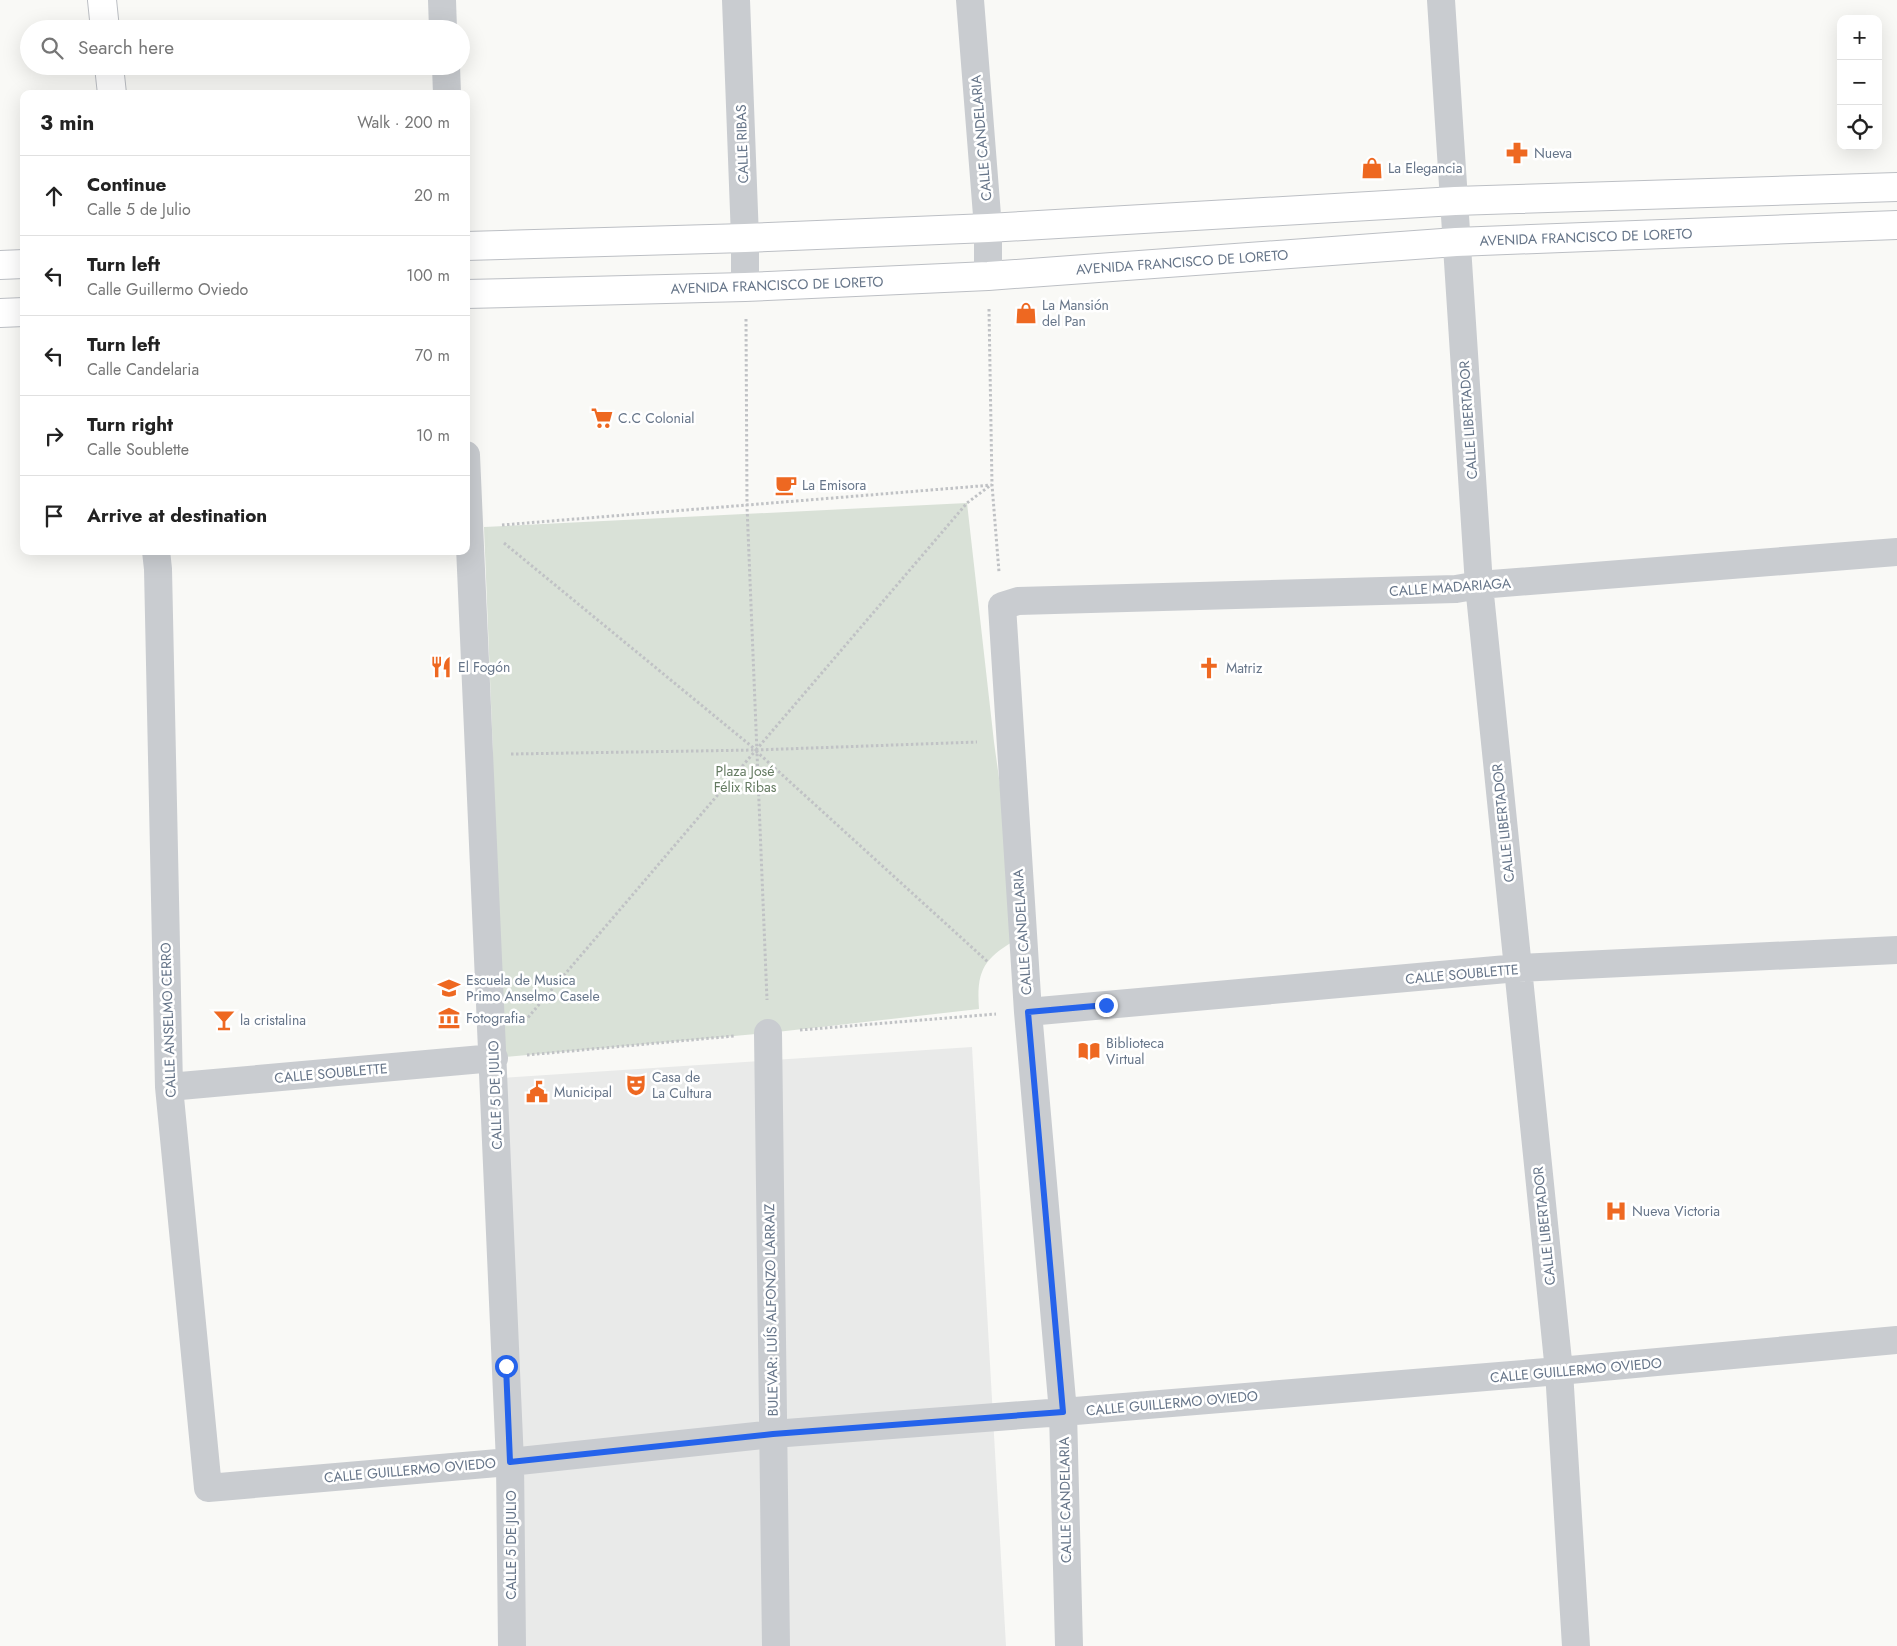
<!DOCTYPE html>
<meta charset="utf-8">
<style>
:root{--surface:#fff;--page:#f2f2f2;--text:#222;--muted:#767676;--line:#e0e0e0}
body{margin:0;font-family:Jost,sans-serif;background:var(--page);color:var(--text)}
.controls{position:absolute;right:15px;top:15px;display:grid;overflow:hidden;border-radius:10px;box-shadow:0 5px 20px #0002}
.controls button{width:45px;height:45px;display:grid;place-items:center;padding:0;border:0;border-bottom:1px solid var(--line);background:var(--surface);color:var(--text);font:25px sans-serif}
.stop{position:absolute;width:15px;height:15px;margin:-11px;border:4px solid #2563eb;border-radius:50%;background:#fff}
.stop.end{background:#2563eb;border-color:#fff;box-shadow:0 1px 5px #0008}
.list{margin:0;padding:0;list-style:none}
h2{display:flex;justify-content:space-between;align-items:center;height:65px;margin:0;padding:0 20px;font-size:21px}
h2 small{font-size:16px;font-weight:400;color:var(--muted)}
.list li{display:grid;grid-template-columns:32px 1fr auto;gap:15px;align-items:center;box-sizing:border-box;height:80px;padding:0 20px;border-top:1px solid var(--line)}
.list b{display:block;font-size:19px;white-space:nowrap}
.list p{margin:0;font-size:16px;white-space:nowrap;color:var(--muted)}
.list em{font-size:16px;font-style:normal;color:var(--muted)}
.icon{flex:none;width:28px;height:28px;fill:none;stroke:currentColor;stroke-width:2;stroke-linecap:round;stroke-linejoin:round}
.map{position:relative;flex:none;width:1897px;height:1646px;overflow:hidden}
.search{position:absolute;background:var(--surface);box-shadow:0 5px 20px #0002;left:20px;top:20px;width:450px;height:55px;display:flex;align-items:center;gap:12px;box-sizing:border-box;padding:0 18px;border-radius:28px;color:var(--muted);font-size:19px}
.panel{position:absolute;background:var(--surface);box-shadow:0 5px 20px #0002;left:20px;top:90px;width:450px;height:465px;border-radius:10px}
.map>svg:first-child{display:block}
.built{fill:#e9eae9}
.green{fill:#d9e1d7}
.lines{fill:none;stroke-linecap:round;stroke-linejoin:round}
.primary-casing{stroke:#bcbfc4;stroke-width:30}
.path{stroke:#c0c2c5;stroke-width:3;stroke-dasharray:2.5 2.5;stroke-linecap:butt}
.street{stroke:#c9ccd0;stroke-width:28}
.primary{stroke:#fff;stroke-width:28}
.route{stroke:#2563eb;stroke-width:6}
.labels{text-anchor:middle;dominant-baseline:central;stroke-width:5;stroke-linejoin:round;paint-order:stroke}
.street-label{font-size:14px;fill:#667589;stroke:#fff}
.poi-label{font-size:14px;fill:#667589;stroke:#fff;text-anchor:start}
.park-label{font-size:14px;fill:#647a61;stroke:#fff}
</style>
<div class="map">
<svg width="1897" height="1646" viewBox="0 0 1897 1646">
<rect width="100%" height="100%" fill="#f9f9f6"/>
<!-- built -->
<path class="built" d="M972 1047 1006 1646H516L502 1078Z"/>
<!-- green -->
<path class="green" d="M967 503 994 742 1021 937C985 957 976 968 979 1009L768 1033 494 1058 493 754 484 527Z"/>
<g class="lines">
<!-- primary casing -->
<g class="primary-casing">
<path id="primary" d="M102 0 105 29
M109 66 112 94
M466 246 745 238 988 228 1455 201 1897 187
M0 265 24 264
M466 294 745 287 988 276 1456 242 1897 225
M0 313 24 312"/>
</g>
<!-- path -->
<path class="path" d="M989 309 992 485 999 572
M746 319 747 506 767 1000
M502 525 992 485
M504 543 756 750 525 1021
M756 750 967 503 991 485
M756 751 988 962
M511 754 756 750 977 742
M800 1030 996 1014
M527 1055 734 1036"/>
<!-- street -->
<path class="street" d="M442 0 443 29
M736 0 745 238V287
M970 0 988 228V276
M1441 0 1479 585 1559 1371 1576 1646
M446 66 447 94
M466 455 510 1462 512 1646
M156 551 158 569 169 1087 208 1488 510 1462 773 1434 1063 1412 1559 1371 1897 1340
M1028 1012 1518 968 1897 950
M768 1033 776 1646
M169 1087 494 1058
M1069 1646 1063 1412 1028 1012 1002 606 1018 601 1456 589 1479 585 1897 552"/>
<!-- primary -->
<use href="#primary" class="primary"/>
</g>
<g class="lines">
<!-- route -->
<path class="route" d="M506 1366 510 1462 773 1434 1063 1412 1028 1012 1106 1005"/>
</g>
<!-- icons -->
<defs>
<g id="pharmacy-bare" transform="scale(1.725)"><path d="M-2-6h4v4h4v4h-4v4h-4v-4h-4v-4h4Z" fill="#ee6821" stroke="#fff" stroke-width="2.5" paint-order="stroke"/></g>
<g id="shop-bare" transform="scale(1.725)"><path d="M-5-2.5h2.3a2.7 3.5 0 0 1 5.4 0H5L5.5 6h-11ZM-1.5-2.5h3a1.5 2.3 0 0 0-3 0Z" fill="#ee6821" stroke="#fff" stroke-width="2.5" paint-order="stroke"/></g>
<g id="supermarket-bare" transform="scale(1.725)"><path d="M-6-5.5h2.5l.6 2H6L4.5 2H-2.5L-4.4-4H-6ZM-1.5 3.2a1.3 1.3 0 1 0 .1 0ZM3 3.2a1.3 1.3 0 1 0 .1 0Z" fill="#ee6821" stroke="#fff" stroke-width="2.5" paint-order="stroke"/></g>
<g id="cafe-bare" transform="scale(1.725)"><path d="M-5.5-4.5H6V0H3Q3 3.5 0 3.5H-2.5Q-5.5 3.5-5.5 0ZM3-3.2v2h1.7v-2ZM-6 4.5H4V6H-6Z" fill="#ee6821" stroke="#fff" stroke-width="2.5" paint-order="stroke"/></g>
<g id="restaurant-bare" transform="scale(1.725)"><path d="M-5-6h1v4h1v-4h1v4h1v-4h1v5L-1.5 .5V6h-2V.5L-5-1ZM5-6V6H3V1.5H1.5Q1.5-4 5-6Z" fill="#ee6821" stroke="#fff" stroke-width="2.5" paint-order="stroke"/></g>
<g id="church-bare" transform="scale(1.725)"><path d="M-1.2-6h2.4v3.5h3.3v2.4h-3.3V6h-2.4V-.1h-3.3v-2.4h3.3Z" fill="#ee6821" stroke="#fff" stroke-width="2.5" paint-order="stroke"/></g>
<g id="school-bare" transform="scale(1.725)"><path d="M0-5L7-2L0 1L-7-2ZM-4 1L0 2.5L4 1V4Q0 6-4 4Z" fill="#ee6821" stroke="#fff" stroke-width="2.5" paint-order="stroke"/></g>
<g id="museum-bare" transform="scale(1.725)"><path d="M0-6L6-3V-2H-6V-3ZM-5-1h2V3h-2ZM-1-1h2V3h-2ZM3-1h2V3H3ZM-6 4H6V6H-6Z" fill="#ee6821" stroke="#fff" stroke-width="2.5" paint-order="stroke"/></g>
<g id="bar-bare" transform="scale(1.725)"><path d="M-6-5H6L.8 .8V4.5H3.5V6h-7V4.5H-.8V.8Z" fill="#ee6821" stroke="#fff" stroke-width="2.5" paint-order="stroke"/></g>
<g id="library-bare" transform="scale(1.725)"><path d="M-6-4Q-3-5.5-.7-3.5V5Q-3 3-6 4ZM6-4Q3-5.5 .7-3.5V5Q3 3 6 4Z" fill="#ee6821" stroke="#fff" stroke-width="2.5" paint-order="stroke"/></g>
<g id="theatre-bare" transform="scale(1.725)"><path d="M-5-5.5Q0-4 5-5.5V0Q5 5 0 6Q-5 5-5 0ZM-3.3-2.5H-1v1.5H-3.3ZM1-2.5H3.3v1.5H1ZM-2.8 1Q0 5.5 2.8 1Z" fill="#ee6821" stroke="#fff" stroke-width="2.5" paint-order="stroke"/></g>
<g id="civic-bare" transform="scale(1.725)"><path d="M-.6-6.5H3V-4.5H.6V-3L4-1V1h2V6H-6V1h2V-1L-.6-3ZM-1.2 2.5V6h2.4V2.5Z" fill="#ee6821" stroke="#fff" stroke-width="2.5" paint-order="stroke"/></g>
<g id="hospital-bare" transform="scale(1.725)"><path d="M-5-5h3v3.5h4V-5h3V5h-3V1.5h-4V5h-3Z" fill="#ee6821" stroke="#fff" stroke-width="2.5" paint-order="stroke"/></g>
</defs>
<g fill-rule="evenodd">
<use href="#pharmacy-bare" x="1517" y="153"/>
<use href="#shop-bare" x="1372" y="168"/>
<use href="#shop-bare" x="1026" y="313"/>
<use href="#supermarket-bare" x="602" y="418"/>
<use href="#cafe-bare" x="786" y="485"/>
<use href="#restaurant-bare" x="441" y="667"/>
<use href="#church-bare" x="1209" y="668"/>
<use href="#school-bare" x="449" y="988"/>
<use href="#museum-bare" x="449" y="1018"/>
<use href="#bar-bare" x="224" y="1020"/>
<use href="#library-bare" x="1089" y="1051"/>
<use href="#theatre-bare" x="636" y="1085"/>
<use href="#civic-bare" x="537" y="1092"/>
<use href="#hospital-bare" x="1616" y="1211"/>
</g>
<g class="labels">
<!-- street labels -->
<g class="street-label">
<text transform="translate(981 138) rotate(-95)">CALLE CANDELARIA</text>
<text transform="translate(742 144) rotate(-92)">CALLE RIBAS</text>
<text transform="translate(1586 237) rotate(-2)">AVENIDA FRANCISCO DE LORETO</text>
<text transform="translate(1182 262) rotate(-4)">AVENIDA FRANCISCO DE LORETO</text>
<text transform="translate(777 285) rotate(-2)">AVENIDA FRANCISCO DE LORETO</text>
<text transform="translate(1468 420) rotate(-94)">CALLE LIBERTADOR</text>
<text transform="translate(1450 587) rotate(-4)">CALLE MADARIAGA</text>
<text transform="translate(1503 823) rotate(-96)">CALLE LIBERTADOR</text>
<text transform="translate(1022 932) rotate(-94)">CALLE CANDELARIA</text>
<text transform="translate(1462 974) rotate(-5)">CALLE SOUBLETTE</text>
<text transform="translate(168 1020) rotate(-92)">CALLE ANSELMO CERRO</text>
<text transform="translate(331 1073) rotate(-5)">CALLE SOUBLETTE</text>
<text transform="translate(495 1095) rotate(-92)">CALLE 5 DE JULIO</text>
<text transform="translate(1544 1226) rotate(-96)">CALLE LIBERTADOR</text>
<text transform="translate(771 1310) rotate(-91)">BULEVAR: LUÍS ALFONZO LARRAIZ</text>
<text transform="translate(1576 1370) rotate(-5)">CALLE GUILLERMO OVIEDO</text>
<text transform="translate(1172 1403) rotate(-5)">CALLE GUILLERMO OVIEDO</text>
<text transform="translate(410 1470) rotate(-5)">CALLE GUILLERMO OVIEDO</text>
<text transform="translate(1065 1500) rotate(-91)">CALLE CANDELARIA</text>
<text transform="translate(511 1545) rotate(-90)">CALLE 5 DE JULIO</text>
</g>
<!-- poi labels -->
<g class="poi-label">
<text x="1534" y="153">Nueva</text>
<text x="1388" y="168">La Elegancia</text>
<text x="1042" y="305">La Mansión<tspan x="1042" dy="16">del Pan</tspan></text>
<text x="618" y="418">C.C Colonial</text>
<text x="802" y="485">La Emisora</text>
<text x="458" y="667">El Fogón</text>
<text x="1226" y="668">Matriz</text>
<text x="466" y="980">Escuela de Musica<tspan x="466" dy="16">Primo Anselmo Casele</tspan></text>
<text x="466" y="1018">Fotografia</text>
<text x="240" y="1020">la cristalina</text>
<text x="1106" y="1043">Biblioteca<tspan x="1106" dy="16">Virtual</tspan></text>
<text x="652" y="1077">Casa de<tspan x="652" dy="16">La Cultura</tspan></text>
<text x="554" y="1092">Municipal</text>
<text x="1632" y="1211">Nueva Victoria</text>
</g>
<!-- park labels -->
<g class="park-label">
<text x="745" y="771">Plaza José<tspan x="745" dy="16">Félix Ribas</tspan></text>
</g>
</g>
</svg>
<div class="controls">
<button>+</button>
<button>−</button>
<button><svg class="icon" aria-label="locate" viewBox="0 0 24 24"><circle cx="12" cy="12" r="6"/><path d="M12 2v4M12 18v4M2 12h4M18 12h4"/></svg></button>
</div>
<div class="stop" style="left:506px;top:1366px"></div>
<div class="stop end" style="left:1106px;top:1005px"></div>
<div class="search"><svg class="icon" aria-label="search" viewBox="0 0 24 24"><circle cx="10" cy="10" r="6"/><path d="M15 15l6 6"/></svg>Search here</div>
<section class="panel">
<h2>3 min<small>Walk · 200 m</small></h2>
<ul class="list">
<li><svg class="icon" aria-label="ahead" viewBox="0 0 24 24"><path d="M12 20V5M6 11l6-6 6 6"/></svg><div><b>Continue</b><p>Calle 5 de Julio</p></div><em>20 m</em></li>
<li><svg class="icon" aria-label="left" viewBox="0 0 24 24"><path d="M17 20v-9H6M10 6l-5 5 5 5"/></svg><div><b>Turn left</b><p>Calle Guillermo Oviedo</p></div><em>100 m</em></li>
<li><svg class="icon" aria-label="left" viewBox="0 0 24 24"><path d="M17 20v-9H6M10 6l-5 5 5 5"/></svg><div><b>Turn left</b><p>Calle Candelaria</p></div><em>70 m</em></li>
<li><svg class="icon" aria-label="right" viewBox="0 0 24 24"><path d="M7 20v-9h11M14 6l5 5-5 5"/></svg><div><b>Turn right</b><p>Calle Soublette</p></div><em>10 m</em></li>
<li><svg class="icon" aria-label="arrive" viewBox="0 0 24 24"><path d="M6 21V4h12l-3 4 3 4H6"/></svg><div><b>Arrive at destination</b></div></li>
</ul>
</section>
</div>
